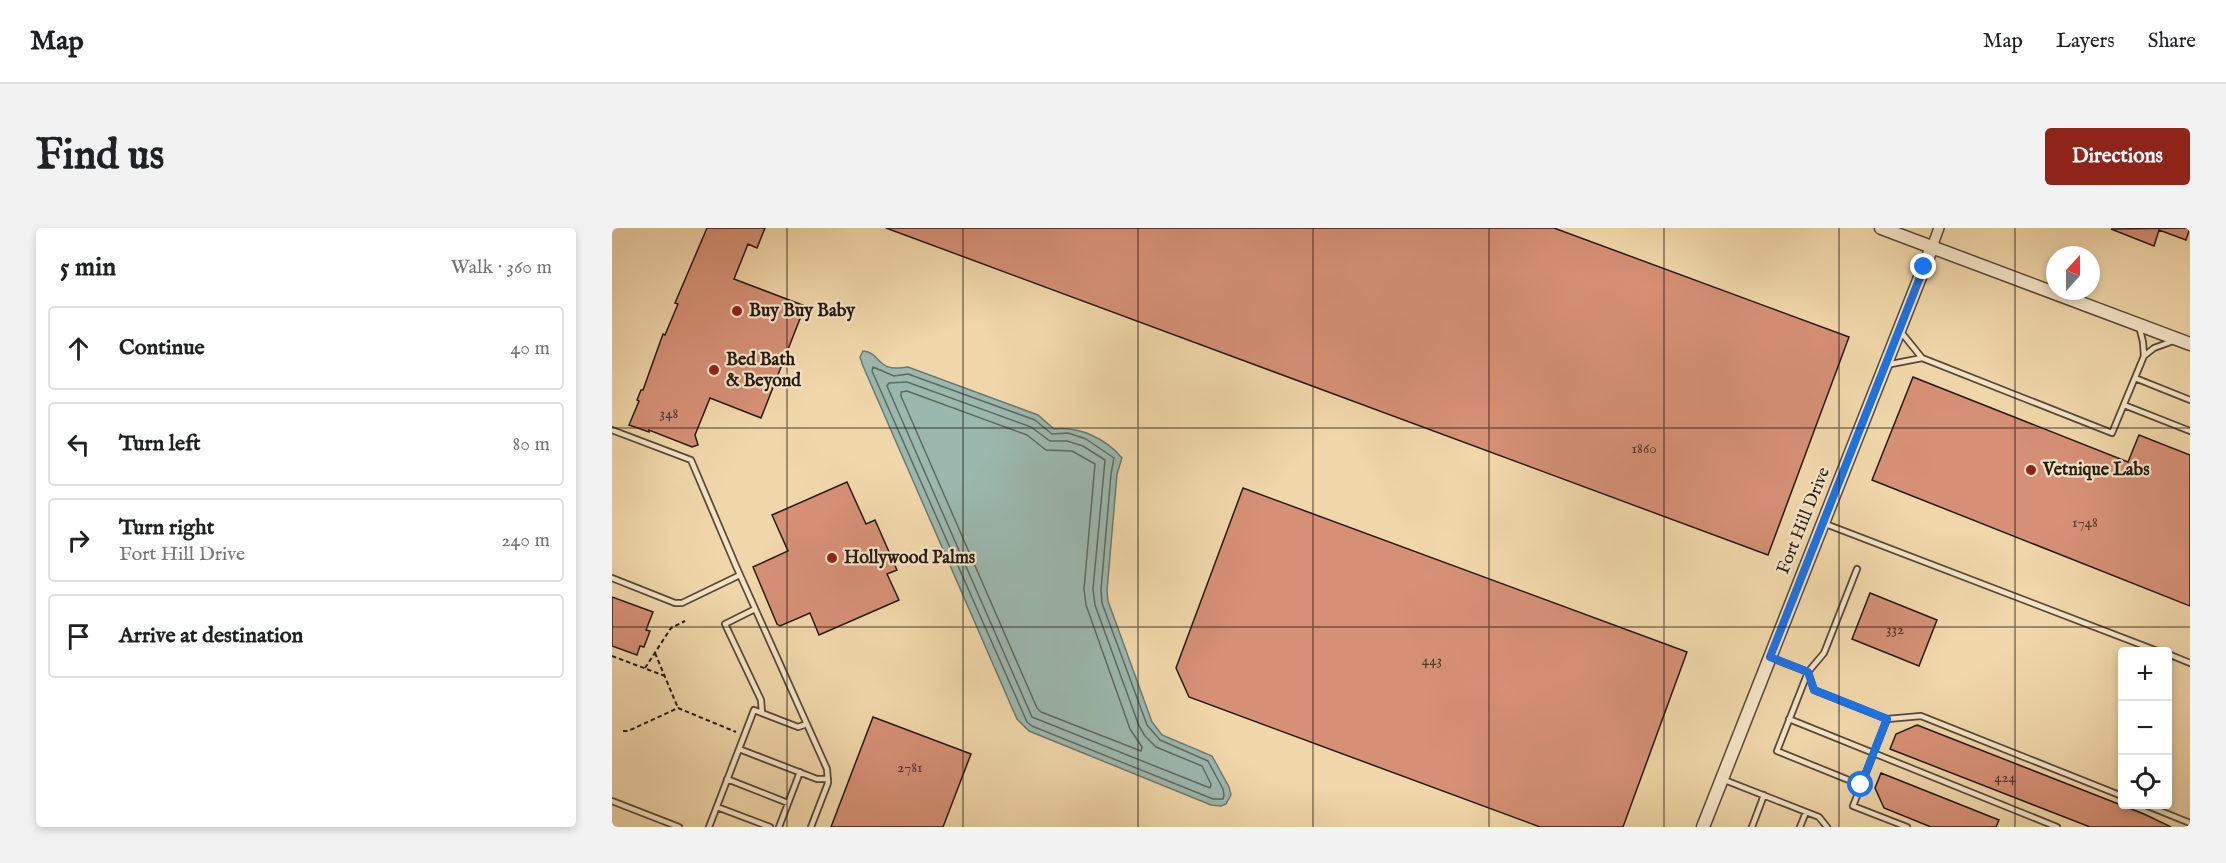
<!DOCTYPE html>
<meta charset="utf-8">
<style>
:root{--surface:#fff;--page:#f2f2f2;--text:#202124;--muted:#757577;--line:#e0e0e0;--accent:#8f2418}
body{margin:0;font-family:"IM FELL English",serif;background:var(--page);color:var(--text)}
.controls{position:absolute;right:18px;bottom:18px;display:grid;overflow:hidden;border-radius:6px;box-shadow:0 3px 9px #0003}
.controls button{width:54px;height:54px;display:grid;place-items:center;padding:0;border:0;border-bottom:2px solid var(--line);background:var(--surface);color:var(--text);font:30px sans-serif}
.compass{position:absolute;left:1434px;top:18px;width:54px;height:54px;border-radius:50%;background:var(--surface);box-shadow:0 3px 9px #0003;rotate:21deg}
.stop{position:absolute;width:18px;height:18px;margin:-14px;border:4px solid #1a73e8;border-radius:50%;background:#fff}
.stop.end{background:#1a73e8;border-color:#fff;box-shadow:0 2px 6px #0008}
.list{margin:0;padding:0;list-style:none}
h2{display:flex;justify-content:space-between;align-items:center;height:78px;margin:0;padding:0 24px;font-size:26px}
h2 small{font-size:20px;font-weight:400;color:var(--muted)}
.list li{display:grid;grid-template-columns:39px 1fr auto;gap:18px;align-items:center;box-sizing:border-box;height:84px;margin:0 12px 12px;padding:0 12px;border:2px solid var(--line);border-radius:6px}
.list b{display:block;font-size:22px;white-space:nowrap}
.list p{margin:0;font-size:20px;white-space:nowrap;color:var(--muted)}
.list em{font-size:20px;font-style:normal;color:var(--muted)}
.icon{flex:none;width:33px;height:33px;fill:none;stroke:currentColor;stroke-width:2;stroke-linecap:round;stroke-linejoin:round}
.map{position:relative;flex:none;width:1578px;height:599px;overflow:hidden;border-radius:6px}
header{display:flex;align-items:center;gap:36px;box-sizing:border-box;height:84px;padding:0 30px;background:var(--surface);border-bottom:2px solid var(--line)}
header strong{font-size:28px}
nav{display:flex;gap:33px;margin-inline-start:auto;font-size:21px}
.intro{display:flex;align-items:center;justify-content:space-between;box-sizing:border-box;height:144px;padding:0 36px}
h1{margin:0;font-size:42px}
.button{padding:15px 27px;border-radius:6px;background:var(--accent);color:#fff;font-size:21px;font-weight:700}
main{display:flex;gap:36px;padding:0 36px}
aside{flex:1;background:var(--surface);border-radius:6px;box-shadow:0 3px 9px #0003}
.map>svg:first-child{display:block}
.water{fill:#9bb8ae;stroke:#6c7970;stroke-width:1.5}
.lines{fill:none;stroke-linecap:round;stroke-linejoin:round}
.shore{stroke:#606960;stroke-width:1.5}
.building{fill:#d69075;stroke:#251a13;stroke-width:1.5}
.service-casing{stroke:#584938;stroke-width:8}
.minor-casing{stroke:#584938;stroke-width:12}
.tertiary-casing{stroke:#584938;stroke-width:15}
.path{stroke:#251a13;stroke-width:2;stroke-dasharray:4.5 3;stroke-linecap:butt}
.service{stroke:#f5e5c7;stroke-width:4.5}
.minor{stroke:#f5e5c7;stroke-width:9}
.tertiary{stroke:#f5e5c7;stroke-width:12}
.route{stroke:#1a73e8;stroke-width:8}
.grid{fill:none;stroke:#251a13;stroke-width:1.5;stroke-opacity:0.55}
.poi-dot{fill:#8f2418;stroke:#f5e5c7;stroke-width:2}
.labels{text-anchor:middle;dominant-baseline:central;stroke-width:4.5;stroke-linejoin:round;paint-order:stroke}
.number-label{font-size:15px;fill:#51382c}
.poi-label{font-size:18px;font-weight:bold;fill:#251a13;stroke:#f5e5c7;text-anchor:start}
.street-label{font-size:18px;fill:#251a13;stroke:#f5e5c7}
</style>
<header>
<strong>Map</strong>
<nav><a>Map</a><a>Layers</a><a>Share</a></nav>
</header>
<div class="intro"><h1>Find us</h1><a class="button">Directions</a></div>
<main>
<aside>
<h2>5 min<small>Walk · 360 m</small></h2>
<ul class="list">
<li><svg class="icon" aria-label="ahead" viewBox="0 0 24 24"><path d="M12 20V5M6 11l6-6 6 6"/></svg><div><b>Continue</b></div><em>40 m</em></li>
<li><svg class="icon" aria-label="left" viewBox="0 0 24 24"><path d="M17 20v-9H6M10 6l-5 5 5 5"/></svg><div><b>Turn left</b></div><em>80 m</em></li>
<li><svg class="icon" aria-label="right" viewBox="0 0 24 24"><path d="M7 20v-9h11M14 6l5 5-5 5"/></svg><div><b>Turn right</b><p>Fort Hill Drive</p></div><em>240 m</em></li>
<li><svg class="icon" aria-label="arrive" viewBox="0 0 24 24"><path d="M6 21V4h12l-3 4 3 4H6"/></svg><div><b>Arrive at destination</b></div></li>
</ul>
</aside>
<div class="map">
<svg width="1578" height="599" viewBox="0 0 1578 599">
<rect width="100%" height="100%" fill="#f0d7a9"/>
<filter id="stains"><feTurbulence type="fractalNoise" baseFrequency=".00333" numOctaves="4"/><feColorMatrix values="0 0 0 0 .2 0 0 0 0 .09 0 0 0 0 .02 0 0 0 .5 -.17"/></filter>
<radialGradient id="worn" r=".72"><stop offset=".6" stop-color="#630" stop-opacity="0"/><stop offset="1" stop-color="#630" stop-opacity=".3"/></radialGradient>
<!-- water -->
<path class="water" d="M251 123C271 125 262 145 296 139L426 187 442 201C468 198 494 211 510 230L505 246 495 363 496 373 540 494 550 507 600 528 617 559 619 567 614 576 609 578 599 577 417 503 405 491 251 138 248 129Z"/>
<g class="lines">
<!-- shore -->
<path class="shore" d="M261 139 282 148 296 146 423 192 440 206 456 205 474 211 502 230 499 246 489 362 490 375 535 497 548 512 596 533 611 561 612 567 611 571H601L420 498 415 494 260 143Z
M295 154 419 199 438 213H455L471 218 493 232 481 361 483 377 527 498 533 508 544 519 590 538 599 556 598 560 420 489 275 158 277 155Z
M295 163 415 207 434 222 460 223 483 236 472 361 474 377 518 501 530 519 529 523 429 484 425 480 289 168V164Z"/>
</g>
<!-- building -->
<path class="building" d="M95 0H153L145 20 136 16 122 51 193 78 149 190 98 170 83 207 86 217 80 219 37 202V204L17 197 27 173 25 172 29 162H31L51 106 53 107 66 76 63 75Z
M274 0H942L1237 109 1156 327Z
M1578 0 1574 12 1547 2 1542 18 1499 1Z
M1301 149 1516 234 1527 207 1578 227V378L1260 252Z
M235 254 254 296 263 292 285 342 275 346 287 372 207 407 198 385 168 398 165 396 141 339 176 323 160 287Z
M631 260 1075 424 1011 599H928L577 469 564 440Z
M1258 365 1325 392 1307 438 1240 411Z
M0 369 41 384 34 402 38 403 32 419 28 418 25 427 0 418Z
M261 489 359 526 331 599H219Z
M1305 497 1532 586 1559 599H1478L1278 521 1284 506Z
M1269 545 1387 592 1384 599H1319L1272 580 1263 560Z"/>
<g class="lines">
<!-- service casing -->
<g class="service-casing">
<path id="service" d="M1527 98 1531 114 1532 128
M1289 104 1310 130 1500 205 1532 128 1542 120 1561 113
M1274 137 1310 130
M1523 150 1578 172
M1512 177 1578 203
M0 202 79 232 124 338 215 541 216 555 199 599
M1211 295 1548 424
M1245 341 1212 425 1196 444 1165 523 1249 557
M0 350 63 375H70L128 347
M143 381 113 396 149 472 150 485
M1556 426 1578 435
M1160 430 1196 444 1202 462 1275 491 1309 488 1510 568
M1177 491 1445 599
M1275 491 1241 578 1295 599
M127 521 205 551H216
M115 551 176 575
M1110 551 1207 589 1215 599
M0 573 67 599
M1531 576 1578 595
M105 579 158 599
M97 599 142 482 186 499 195 496
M167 599 188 544
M1140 599 1152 567
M1188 599 1194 584"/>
</g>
<!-- minor casing -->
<g class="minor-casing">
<path id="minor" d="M1320 19 1327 0"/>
</g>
<!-- tertiary casing -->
<g class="tertiary-casing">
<path id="tertiary" d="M1269 0 1578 116
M1091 599 1320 19"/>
</g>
<!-- path -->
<path class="path" d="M43 425 66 480
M0 428 53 448
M33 440 59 400 73 393
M11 503H16L66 480 124 504"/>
<!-- service -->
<use href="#service" class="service"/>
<!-- minor -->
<use href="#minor" class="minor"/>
<!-- tertiary -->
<use href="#tertiary" class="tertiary"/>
</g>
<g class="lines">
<!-- route -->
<path class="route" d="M1249 557 1275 491 1202 462 1196 444 1158 429 1312 39"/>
</g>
<!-- grid -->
<path class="grid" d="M175 0V599M351 0V599M526 0V599M701 0V599M877 0V599M1052 0V599M1227 0V599M1403 0V599M0 200H1578M0 399H1578"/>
<!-- markers -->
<g class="poi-dot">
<circle cx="125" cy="83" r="6"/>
<circle cx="102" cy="142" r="6"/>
<circle cx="1419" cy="242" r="6"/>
<circle cx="220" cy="330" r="6"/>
</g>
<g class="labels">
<!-- number labels -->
<g class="number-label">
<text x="57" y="185">348</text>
<text x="1032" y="220">1860</text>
<text x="1473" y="294">1748</text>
<text x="1283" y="401">332</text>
<text x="820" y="432">443</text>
<text x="298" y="539">2781</text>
<text x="1393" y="549">424</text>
</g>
<!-- poi labels -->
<g class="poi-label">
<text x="137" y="83">Buy Buy Baby</text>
<text x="114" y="132">Bed Bath<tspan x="114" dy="21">&amp; Beyond</tspan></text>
<text x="1431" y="242">Vetnique Labs</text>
<text x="232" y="330">Hollywood Palms</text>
</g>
<!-- street labels -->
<g class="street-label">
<text transform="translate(1192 293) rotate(-68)">Fort Hill Drive</text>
</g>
</g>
<rect width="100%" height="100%" filter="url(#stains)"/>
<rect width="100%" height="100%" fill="url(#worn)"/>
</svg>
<div class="controls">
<button>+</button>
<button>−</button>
<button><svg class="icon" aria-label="locate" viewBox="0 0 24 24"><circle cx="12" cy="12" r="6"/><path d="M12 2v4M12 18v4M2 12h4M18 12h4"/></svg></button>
</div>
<svg class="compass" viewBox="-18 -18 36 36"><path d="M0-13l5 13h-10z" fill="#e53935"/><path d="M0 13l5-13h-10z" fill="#757577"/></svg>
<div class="stop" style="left:1249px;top:557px"></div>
<div class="stop end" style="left:1312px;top:39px"></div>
</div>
</main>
